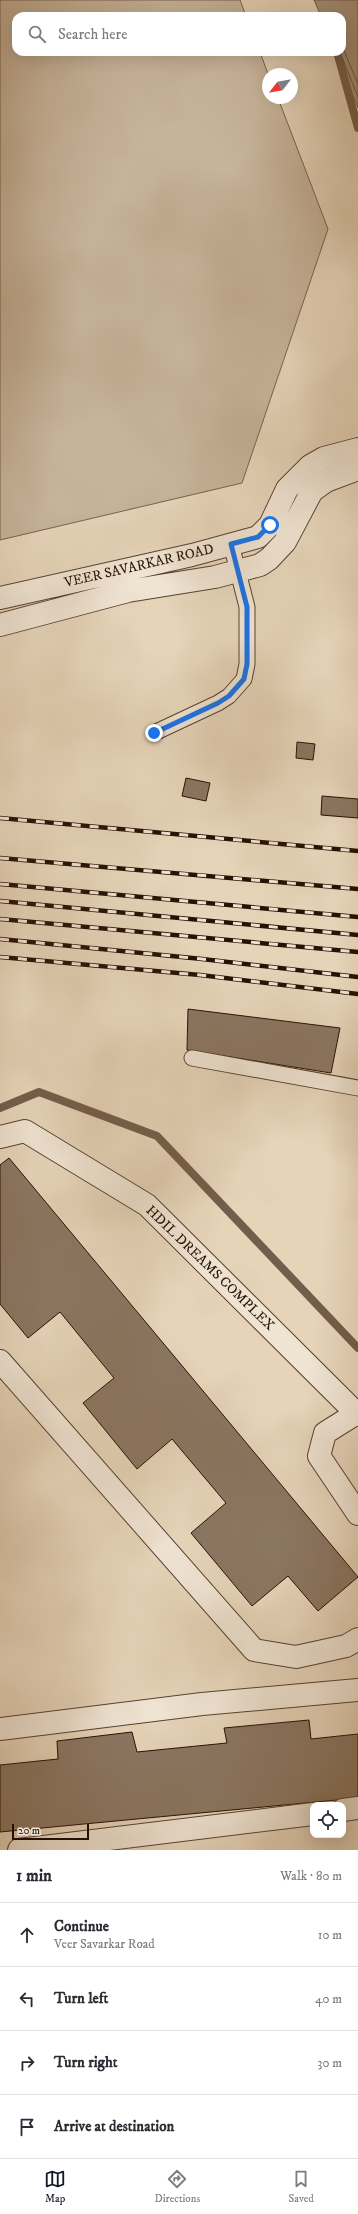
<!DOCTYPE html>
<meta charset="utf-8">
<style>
:root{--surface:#fff;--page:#f7f7f7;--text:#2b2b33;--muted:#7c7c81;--line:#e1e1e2;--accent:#111827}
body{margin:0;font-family:"IM FELL DW Pica",serif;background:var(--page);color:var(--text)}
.controls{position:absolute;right:12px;bottom:12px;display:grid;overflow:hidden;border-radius:8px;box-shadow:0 4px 16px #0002}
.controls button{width:36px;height:36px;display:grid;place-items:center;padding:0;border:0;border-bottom:1px solid var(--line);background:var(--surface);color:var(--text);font:20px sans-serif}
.compass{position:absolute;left:262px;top:68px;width:36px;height:36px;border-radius:50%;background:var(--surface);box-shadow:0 4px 16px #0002;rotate:239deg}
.scale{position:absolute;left:12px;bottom:10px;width:77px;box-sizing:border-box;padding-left:4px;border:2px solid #281003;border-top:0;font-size:11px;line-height:14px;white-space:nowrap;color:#281003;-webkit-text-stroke:3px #efe3d2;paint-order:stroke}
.stop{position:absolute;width:12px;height:12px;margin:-9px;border:3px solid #1a73e8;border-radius:50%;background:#fff}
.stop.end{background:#1a73e8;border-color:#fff;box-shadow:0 1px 4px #0008}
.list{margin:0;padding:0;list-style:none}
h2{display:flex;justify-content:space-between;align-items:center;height:52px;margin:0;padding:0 16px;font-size:17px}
h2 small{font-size:13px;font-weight:400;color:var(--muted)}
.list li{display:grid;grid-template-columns:26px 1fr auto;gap:12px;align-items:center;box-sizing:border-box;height:64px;padding:0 16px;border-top:1px solid var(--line)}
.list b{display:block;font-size:15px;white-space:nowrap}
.list p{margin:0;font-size:13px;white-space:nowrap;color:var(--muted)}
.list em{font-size:13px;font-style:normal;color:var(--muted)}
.icon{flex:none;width:22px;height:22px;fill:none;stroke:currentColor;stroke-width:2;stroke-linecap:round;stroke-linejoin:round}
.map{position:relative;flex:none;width:358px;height:1850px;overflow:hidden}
.search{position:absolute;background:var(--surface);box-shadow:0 4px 16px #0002;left:12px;right:12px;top:12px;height:44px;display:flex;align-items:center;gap:10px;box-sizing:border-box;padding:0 14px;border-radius:12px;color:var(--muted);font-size:15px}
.sheet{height:308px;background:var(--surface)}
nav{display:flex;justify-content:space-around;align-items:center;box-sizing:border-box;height:56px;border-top:1px solid var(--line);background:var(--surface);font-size:11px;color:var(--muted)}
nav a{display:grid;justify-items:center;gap:2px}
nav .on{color:var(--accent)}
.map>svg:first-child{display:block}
.green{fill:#c6b39a;stroke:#77624e}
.water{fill:#a5917b;stroke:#735d4b}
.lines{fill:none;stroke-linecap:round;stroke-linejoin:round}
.shore{stroke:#66503f;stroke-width:1}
.stream{stroke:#735d4b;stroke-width:8}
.building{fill:#8b7662;stroke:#281003}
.service-casing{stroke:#584130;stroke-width:17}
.minor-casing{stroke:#584130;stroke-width:24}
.tertiary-casing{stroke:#584130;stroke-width:24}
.service{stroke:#efe3d2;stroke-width:15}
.minor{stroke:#efe3d2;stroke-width:22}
.tertiary{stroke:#efe3d2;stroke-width:22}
.rail-casing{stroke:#281003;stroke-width:4.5}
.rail{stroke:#efe3d2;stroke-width:3;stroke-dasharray:9;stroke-linecap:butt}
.route{stroke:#1a73e8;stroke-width:5}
.labels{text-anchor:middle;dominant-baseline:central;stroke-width:3;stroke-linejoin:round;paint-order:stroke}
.street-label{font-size:14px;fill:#281003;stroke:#efe3d2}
</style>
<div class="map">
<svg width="358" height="1850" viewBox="0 0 358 1850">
<rect width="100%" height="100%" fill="#e6d4b9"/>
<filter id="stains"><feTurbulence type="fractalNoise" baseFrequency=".005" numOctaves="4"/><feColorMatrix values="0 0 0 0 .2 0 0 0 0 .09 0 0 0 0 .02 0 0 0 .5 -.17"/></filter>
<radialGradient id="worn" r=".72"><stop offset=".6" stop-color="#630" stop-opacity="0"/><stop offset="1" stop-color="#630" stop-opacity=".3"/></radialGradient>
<!-- green -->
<path class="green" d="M0 0H240L246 16H16V52H260L268 74V98H278L328 229 242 483 0 540Z"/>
<!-- water -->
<path class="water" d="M314 0H358V108L335 52H342V16H321Z"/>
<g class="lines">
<!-- shore -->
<path class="shore" d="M342 46 358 84
M340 52 358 97"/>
<!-- stream -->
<path class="stream" d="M337 52 358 128
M0 1108 39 1092 157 1136 358 1348"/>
</g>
<!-- building -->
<path class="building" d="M297 742 315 744 313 760 296 758Z
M186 778 210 783 206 801 182 796Z
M322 796 358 799V818L321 815Z
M188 1009 340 1028 331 1073 187 1050Z
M9 1158 358 1577 318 1611 288 1576 252 1606 191 1533 226 1503 172 1439 137 1469 83 1403 114 1378 60 1312 28 1338 0 1304V1165Z
M309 1720 311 1739 358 1734V1798L0 1832V1765L58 1759 57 1741 132 1732 137 1752 227 1743 224 1728Z"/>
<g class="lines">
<!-- service casing -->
<g class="service-casing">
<path id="service" d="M154 733 218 703 229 696 244 679 247 664V607L231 544
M192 1058 358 1088"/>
</g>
<!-- minor casing -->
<g class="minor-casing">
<path id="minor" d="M0 1137 25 1131 147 1205 358 1415
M0 1361 254 1650 296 1657 346 1646 358 1639
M357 1413 325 1433 319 1456 358 1514
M0 1729 202 1704 358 1690
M343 1810 358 1808
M19 1850 313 1814"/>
</g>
<!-- tertiary casing -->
<g class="tertiary-casing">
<path id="tertiary" d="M0 598 192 555 258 537 270 525 287 489 310 466 324 458 358 449
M0 625 128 591 215 577 260 565 269 559 285 542 312 491 326 481 358 469"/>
</g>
<!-- service -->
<use href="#service" class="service"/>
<!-- minor -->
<use href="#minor" class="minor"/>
<!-- tertiary -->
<use href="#tertiary" class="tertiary"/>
<!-- rail casing -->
<g class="rail-casing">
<path id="rail" d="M0 818 358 851
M0 858 358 889
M0 884 358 917
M0 901 358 935
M0 919 358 952
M0 939 202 959 358 977
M0 957 200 975 358 994"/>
</g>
<!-- rail -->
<use href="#rail" class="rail"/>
</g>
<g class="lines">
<!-- route -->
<path class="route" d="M154 733 218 703 229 696 244 679 247 664V607L231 544 258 537 270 525"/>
</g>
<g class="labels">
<!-- street labels -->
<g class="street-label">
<text transform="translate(139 566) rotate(-13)">VEER SAVARKAR ROAD</text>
<text transform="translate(210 1268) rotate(44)">HDIL DREAMS COMPLEX</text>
</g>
</g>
<rect width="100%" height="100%" filter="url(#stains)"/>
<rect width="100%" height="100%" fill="url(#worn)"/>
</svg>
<div class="controls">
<button><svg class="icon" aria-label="locate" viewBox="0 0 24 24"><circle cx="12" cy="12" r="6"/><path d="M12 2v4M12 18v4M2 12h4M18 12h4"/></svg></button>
</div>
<svg class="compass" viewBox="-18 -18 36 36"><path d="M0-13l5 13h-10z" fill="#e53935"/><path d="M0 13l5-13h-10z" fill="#7c7c81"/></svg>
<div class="scale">20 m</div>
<div class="stop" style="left:270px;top:525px"></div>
<div class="stop end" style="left:154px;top:733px"></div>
<div class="search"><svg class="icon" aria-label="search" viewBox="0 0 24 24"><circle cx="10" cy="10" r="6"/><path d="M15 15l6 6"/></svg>Search here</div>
</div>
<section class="sheet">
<h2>1 min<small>Walk · 80 m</small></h2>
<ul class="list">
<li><svg class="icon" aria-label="ahead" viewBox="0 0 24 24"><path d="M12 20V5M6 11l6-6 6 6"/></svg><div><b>Continue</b><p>Veer Savarkar Road</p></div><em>10 m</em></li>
<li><svg class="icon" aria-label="left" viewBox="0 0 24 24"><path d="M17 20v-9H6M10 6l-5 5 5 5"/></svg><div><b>Turn left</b></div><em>40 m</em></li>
<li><svg class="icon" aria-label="right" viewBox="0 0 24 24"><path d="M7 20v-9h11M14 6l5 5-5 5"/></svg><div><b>Turn right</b></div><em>30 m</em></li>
<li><svg class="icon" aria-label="arrive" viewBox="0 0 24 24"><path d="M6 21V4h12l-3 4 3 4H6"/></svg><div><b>Arrive at destination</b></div></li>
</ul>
</section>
<nav>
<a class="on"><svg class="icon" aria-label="map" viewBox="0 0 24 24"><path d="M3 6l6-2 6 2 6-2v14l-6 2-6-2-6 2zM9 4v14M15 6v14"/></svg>Map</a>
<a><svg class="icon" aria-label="directions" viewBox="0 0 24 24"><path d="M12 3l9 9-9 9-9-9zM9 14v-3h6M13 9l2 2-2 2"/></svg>Directions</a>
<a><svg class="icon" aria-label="saved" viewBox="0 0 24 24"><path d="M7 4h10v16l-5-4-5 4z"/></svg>Saved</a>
</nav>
